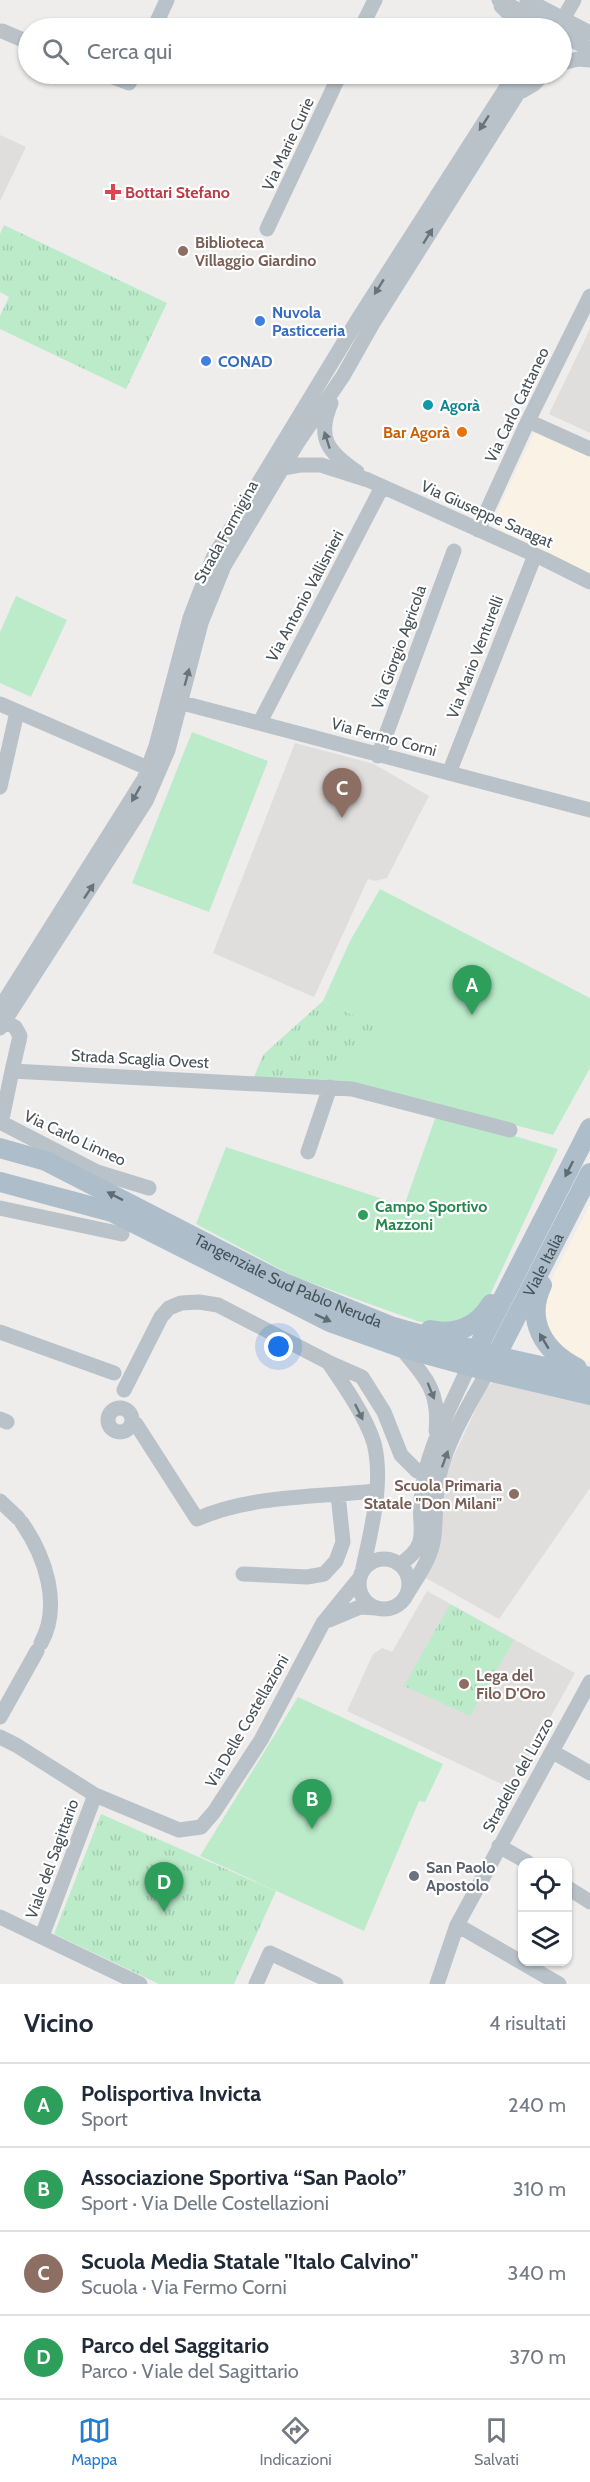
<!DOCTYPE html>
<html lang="it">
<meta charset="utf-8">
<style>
:root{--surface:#fff;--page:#f6f6f7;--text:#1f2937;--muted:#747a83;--line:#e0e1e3;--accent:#247dd0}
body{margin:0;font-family:Cabin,sans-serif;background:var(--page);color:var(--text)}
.controls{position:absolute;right:18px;bottom:18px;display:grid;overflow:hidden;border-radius:12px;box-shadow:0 2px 4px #0004}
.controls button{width:54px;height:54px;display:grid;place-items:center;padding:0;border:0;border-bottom:2px solid var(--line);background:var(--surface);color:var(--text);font:30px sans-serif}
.you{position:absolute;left:279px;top:1347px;width:21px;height:21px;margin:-15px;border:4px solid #fff;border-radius:50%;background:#1a73e8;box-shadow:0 0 0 9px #1a73e833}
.badge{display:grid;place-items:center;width:39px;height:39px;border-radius:50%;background:var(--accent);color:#fff;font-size:20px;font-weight:700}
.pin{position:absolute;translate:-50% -50px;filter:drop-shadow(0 2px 3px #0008)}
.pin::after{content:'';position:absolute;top:32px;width:21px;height:18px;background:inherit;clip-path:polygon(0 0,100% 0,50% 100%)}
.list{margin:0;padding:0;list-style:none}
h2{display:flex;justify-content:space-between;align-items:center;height:78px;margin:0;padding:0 24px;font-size:26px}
h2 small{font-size:20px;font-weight:400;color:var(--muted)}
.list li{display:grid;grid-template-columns:39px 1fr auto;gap:18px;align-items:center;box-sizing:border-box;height:84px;padding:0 24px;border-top:2px solid var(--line)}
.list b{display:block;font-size:22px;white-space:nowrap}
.list p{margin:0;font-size:20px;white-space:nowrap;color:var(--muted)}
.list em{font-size:20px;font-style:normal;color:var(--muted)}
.icon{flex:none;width:33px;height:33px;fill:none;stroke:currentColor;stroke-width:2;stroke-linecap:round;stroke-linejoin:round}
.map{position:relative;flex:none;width:590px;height:1984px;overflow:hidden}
.search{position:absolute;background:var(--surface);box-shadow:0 2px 4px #0004;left:18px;right:18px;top:18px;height:66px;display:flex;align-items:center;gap:15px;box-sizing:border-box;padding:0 21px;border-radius:33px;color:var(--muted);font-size:22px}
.sheet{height:414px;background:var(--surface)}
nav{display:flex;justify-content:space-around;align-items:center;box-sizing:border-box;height:84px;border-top:2px solid var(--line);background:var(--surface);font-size:16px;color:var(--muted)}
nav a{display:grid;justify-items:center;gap:3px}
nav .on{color:var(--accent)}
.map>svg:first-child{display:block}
.commercial{fill:#faf2e5}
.education{fill:#e0dddd}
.park{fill:url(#park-tufts)}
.garden{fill:#bcebca}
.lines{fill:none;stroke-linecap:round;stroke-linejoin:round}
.minor{stroke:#b8c2c8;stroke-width:15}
.major{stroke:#adbeca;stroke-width:20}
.oneway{fill:#68737a}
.oneway2{fill:#606c74}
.health-dot{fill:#e0444e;stroke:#fff;stroke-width:2}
.education-dot{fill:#8d6e63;stroke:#fff;stroke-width:2}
.shop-dot{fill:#3f7fe0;stroke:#fff;stroke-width:2}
.culture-dot{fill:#0f9aa8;stroke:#fff;stroke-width:2}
.food-dot{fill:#e8710a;stroke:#fff;stroke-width:2}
.leisure-dot{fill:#2e9e5b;stroke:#fff;stroke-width:2}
.worship-dot{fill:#6b7280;stroke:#fff;stroke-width:2}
.labels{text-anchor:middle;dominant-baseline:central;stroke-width:4.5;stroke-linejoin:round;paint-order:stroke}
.street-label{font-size:16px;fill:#465158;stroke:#fff}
.health-label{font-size:16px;font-weight:bold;fill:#be3a42;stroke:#fff;text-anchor:start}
.education-label{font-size:16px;font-weight:bold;fill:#785e54;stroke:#fff;text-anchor:start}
.shop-label{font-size:16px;font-weight:bold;fill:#366cbe;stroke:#fff;text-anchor:start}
.culture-label{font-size:16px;font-weight:bold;fill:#0d838f;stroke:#fff;text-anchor:start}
.food-label{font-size:16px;font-weight:bold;fill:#c56008;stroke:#fff;text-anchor:end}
.leisure-label{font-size:16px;font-weight:bold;fill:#27864d;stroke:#fff;text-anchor:start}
.worship-label{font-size:16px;font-weight:bold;fill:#5b616d;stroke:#fff;text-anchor:start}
</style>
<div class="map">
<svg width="590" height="1984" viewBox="0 0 590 1984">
<defs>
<pattern id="park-tufts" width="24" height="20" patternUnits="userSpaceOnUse" patternTransform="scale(1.5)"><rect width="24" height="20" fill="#bcebca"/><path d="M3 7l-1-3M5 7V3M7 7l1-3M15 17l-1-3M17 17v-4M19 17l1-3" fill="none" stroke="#a3cbb0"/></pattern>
</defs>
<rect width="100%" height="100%" fill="#efecec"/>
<!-- commercial -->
<path class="commercial" d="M535 431 590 456V573L502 531 496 526V514Z
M590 1204V1362L565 1354 552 1343 540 1308 543 1296Z"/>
<!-- education -->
<path class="education" d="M0 135 26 147 0 201Z
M590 329V433L549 414Z
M295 743 374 764 429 796 387 878 375 881 368 879 314 997 213 953Z
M500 1380 590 1403V1488L499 1619 424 1577 448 1468 485 1390 491 1383Z
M427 1591 575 1673 521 1770 519 1769 510 1788 347 1711 373 1654 382 1648 392 1652Z"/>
<!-- park -->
<path class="park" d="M4 225 167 303 126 389 0 329V316L9 297 0 292V234Z
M323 1001 383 1029 328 1082 254 1077 263 1055Z
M450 1604 514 1640 470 1716 404 1686Z
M101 1814 276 1891 234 1984H159L54 1934Z"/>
<!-- garden -->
<path class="garden" d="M16 596 67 620 31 697 0 683V632Z
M192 732 268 761 209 912 132 883Z
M380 889 590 998V1068L553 1135 362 1085 328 1082 382 1029 323 1001 350 941Z
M437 1113 558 1149 490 1295C473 1325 449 1330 417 1321L295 1277 196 1224 226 1147 404 1206Z
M298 1697 443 1764 425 1802 419 1801 364 1931 200 1856Z"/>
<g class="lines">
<!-- minor -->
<path class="minor" d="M499 0 553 28
M527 0 590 33
M501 6 516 21 520 28
M559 26 574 0
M154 28 167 0
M361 28 375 0
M2 31 28 42
M562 34 590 50
M562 63 578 59 590 60
M105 74 129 83 134 74
M522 91 534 84 544 74
M267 229 340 74
M331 403C316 438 328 452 357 472
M528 421 590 449
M283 468 300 465H321L368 480 544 559 590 582
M478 530 528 421 590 296
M171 700 590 810
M0 704 157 772
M260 722 382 487
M378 756 454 551
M449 773 535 555
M0 787 17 712
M0 1008 144 779 156 746 190 618 213 558 360 316 515 74
M0 1019 15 1027 20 1036 12 1071 352 1089 510 1130
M0 1028 146 801 168 750 201 623 224 566 298 442 343 376 373 323 530 74
M12 1071 2 1119 4 1124 97 1172 149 1188
M308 1152 330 1087
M0 1208 122 1234
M0 1332 114 1373
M400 1347C425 1377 440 1390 436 1431
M328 1362C344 1385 366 1417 374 1443 384 1483 371 1530 363 1568
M124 1390 161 1317 169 1308 181 1303 199 1302 218 1305 328 1362 362 1377 384 1412 401 1455 417 1471 426 1468
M108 1420a12 12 0 1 1 24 0a12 12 0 1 1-24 0Z
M0 1419 7 1422
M132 1421 136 1424 197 1519C250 1495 318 1497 376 1491
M0 1501 18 1518
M22 1523C45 1556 62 1605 41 1643
M359 1584a25 25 0 1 1 50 0a25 25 0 1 1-50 0Z
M400 1564C431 1544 418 1530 421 1500 424 1453 450 1409 469 1366
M243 1574 307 1577 324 1574 336 1561 343 1542 338 1495
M407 1594C418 1576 432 1557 434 1536 436 1516 435 1496 439 1476 447 1440 470 1403 488 1371
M329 1620 360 1607 376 1608
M0 1717 37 1651
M0 1737 16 1745 95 1795 179 1830 201 1827 214 1812 261 1740 323 1623 358 1580
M553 1752 590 1773
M499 1846 527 1862
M568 1888 590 1902
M0 1917 140 1984
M457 1925 559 1984
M42 1936 95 1795
M256 1984 270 1953 336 1984
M437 1984 457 1925 590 1682"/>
<!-- major -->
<g class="major">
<path id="s1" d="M0 1148 46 1161 284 1283 393 1327 496 1356 590 1377"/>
<path d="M0 1182 112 1212 330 1322 400 1347 488 1371 590 1395"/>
<path d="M542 1285C525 1321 544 1351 577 1368"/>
<path d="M430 1330C456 1336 478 1326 491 1304"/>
<path d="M471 1361 590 1128"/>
<path id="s2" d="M491 1366 590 1173"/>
</g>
</g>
<!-- one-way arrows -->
<defs><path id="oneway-solid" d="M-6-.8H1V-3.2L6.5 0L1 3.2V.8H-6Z" transform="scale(1.5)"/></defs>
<g class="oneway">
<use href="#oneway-solid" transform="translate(484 123) rotate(123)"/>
<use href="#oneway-solid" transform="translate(428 236) rotate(-58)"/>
<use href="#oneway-solid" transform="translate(379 287) rotate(122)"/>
<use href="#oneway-solid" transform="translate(327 440) rotate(-108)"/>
<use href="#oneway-solid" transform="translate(187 677) rotate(-75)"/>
<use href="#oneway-solid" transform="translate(136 794) rotate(120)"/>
<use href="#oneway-solid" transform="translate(89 891) rotate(-56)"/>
<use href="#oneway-solid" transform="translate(431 1391) rotate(68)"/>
<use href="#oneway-solid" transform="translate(359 1412) rotate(64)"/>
<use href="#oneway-solid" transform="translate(445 1459) rotate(-70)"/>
</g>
<g class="oneway2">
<use href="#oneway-solid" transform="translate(569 1169) rotate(117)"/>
<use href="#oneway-solid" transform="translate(115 1196) rotate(-153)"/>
<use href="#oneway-solid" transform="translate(323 1318) rotate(25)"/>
<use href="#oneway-solid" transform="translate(544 1341) rotate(-121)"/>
</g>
<!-- markers -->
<path class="health-dot" d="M110 183h6v6h6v6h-6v6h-6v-6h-6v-6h6z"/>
<g class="education-dot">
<circle cx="183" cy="251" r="6"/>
<circle cx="514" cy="1494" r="6"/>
<circle cx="464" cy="1684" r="6"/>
</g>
<g class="shop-dot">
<circle cx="260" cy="321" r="6"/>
<circle cx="206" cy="361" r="6"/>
</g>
<circle class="culture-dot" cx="428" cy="405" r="6"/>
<circle class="food-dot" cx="462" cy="432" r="6"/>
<circle class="leisure-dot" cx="363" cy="1215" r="6"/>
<circle class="worship-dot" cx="414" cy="1876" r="6"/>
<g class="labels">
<!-- street labels -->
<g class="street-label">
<text transform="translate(288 144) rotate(-65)">Via Marie Curie</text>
<text transform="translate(517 405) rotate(-64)">Via Carlo Cattaneo</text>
<text transform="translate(487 514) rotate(24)">Via Giuseppe Saragat</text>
<text transform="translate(226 532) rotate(-61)">Strada Formigina</text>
<text transform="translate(305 596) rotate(-62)">Via Antonio Vallisnieri</text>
<text transform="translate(399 647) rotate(-70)">Via Giorgio Agricola</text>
<text transform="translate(475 657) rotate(-69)">Via Mario Venturelli</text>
<text transform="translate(384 737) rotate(15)">Via Fermo Corni</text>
<text transform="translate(140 1059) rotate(3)">Strada Scaglia Ovest</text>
<text transform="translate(75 1138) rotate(25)">Via Carlo Linneo</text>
<text stroke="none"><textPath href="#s2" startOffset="114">Viale Italia</textPath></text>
<text stroke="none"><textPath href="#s1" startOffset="318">Tangenziale Sud Pablo Neruda</textPath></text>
<text transform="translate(247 1721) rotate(-60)">Via Delle Costellazioni</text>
<text transform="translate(518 1775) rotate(-61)">Stradello del Luzzo</text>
<text transform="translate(52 1859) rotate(-70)">Viale del Sagittario</text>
</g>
<!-- health labels -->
<g class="health-label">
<text x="125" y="192">Bottari Stefano</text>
</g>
<!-- education labels -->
<g class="education-label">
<text x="195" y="242">Biblioteca<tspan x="195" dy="18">Villaggio Giardino</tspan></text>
<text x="502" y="1485" text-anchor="end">Scuola Primaria<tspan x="502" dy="18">Statale "Don Milani"</tspan></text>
<text x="476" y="1675">Lega del<tspan x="476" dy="18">Filo D'Oro</tspan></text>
</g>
<!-- shop labels -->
<g class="shop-label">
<text x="272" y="312">Nuvola<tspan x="272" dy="18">Pasticceria</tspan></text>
<text x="218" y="361">CONAD</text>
</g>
<!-- culture labels -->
<g class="culture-label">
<text x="440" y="405">Agorà</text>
</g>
<!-- food labels -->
<g class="food-label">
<text x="450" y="432">Bar Agorà</text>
</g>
<!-- leisure labels -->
<g class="leisure-label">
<text x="375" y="1206">Campo Sportivo<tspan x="375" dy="18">Mazzoni</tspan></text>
</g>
<!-- worship labels -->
<g class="worship-label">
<text x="426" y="1867">San Paolo<tspan x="426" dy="18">Apostolo</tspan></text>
</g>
</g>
</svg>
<div class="controls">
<button><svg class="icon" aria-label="locate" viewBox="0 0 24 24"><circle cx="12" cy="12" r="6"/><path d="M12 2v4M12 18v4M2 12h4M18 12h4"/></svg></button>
<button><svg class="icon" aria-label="layers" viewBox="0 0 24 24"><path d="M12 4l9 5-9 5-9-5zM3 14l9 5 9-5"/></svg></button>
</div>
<div class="you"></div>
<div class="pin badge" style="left:472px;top:1015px;background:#2e9e5b">A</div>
<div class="pin badge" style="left:312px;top:1829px;background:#2e9e5b">B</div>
<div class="pin badge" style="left:342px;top:818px;background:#8d6e63">C</div>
<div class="pin badge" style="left:164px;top:1912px;background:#2e9e5b">D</div>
<div class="search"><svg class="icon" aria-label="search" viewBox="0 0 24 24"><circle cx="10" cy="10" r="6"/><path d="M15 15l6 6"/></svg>Cerca qui</div>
</div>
<section class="sheet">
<h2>Vicino<small>4 risultati</small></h2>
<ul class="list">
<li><span class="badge" style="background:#2e9e5b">A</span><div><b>Polisportiva Invicta</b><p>Sport</p></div><em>240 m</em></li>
<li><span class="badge" style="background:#2e9e5b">B</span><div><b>Associazione Sportiva “San Paolo”</b><p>Sport · Via Delle Costellazioni</p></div><em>310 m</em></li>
<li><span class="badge" style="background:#8d6e63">C</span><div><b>Scuola Media Statale &quot;Italo Calvino&quot;</b><p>Scuola · Via Fermo Corni</p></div><em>340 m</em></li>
<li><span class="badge" style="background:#2e9e5b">D</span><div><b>Parco del Saggitario</b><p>Parco · Viale del Sagittario</p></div><em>370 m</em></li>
</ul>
</section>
<nav>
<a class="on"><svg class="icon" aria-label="map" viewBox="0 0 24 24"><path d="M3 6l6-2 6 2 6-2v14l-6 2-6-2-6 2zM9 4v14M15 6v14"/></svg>Mappa</a>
<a><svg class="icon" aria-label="directions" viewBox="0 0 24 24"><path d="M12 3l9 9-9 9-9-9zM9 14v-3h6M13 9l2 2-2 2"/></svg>Indicazioni</a>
<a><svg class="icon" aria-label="saved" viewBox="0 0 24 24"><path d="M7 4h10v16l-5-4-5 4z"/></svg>Salvati</a>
</nav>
